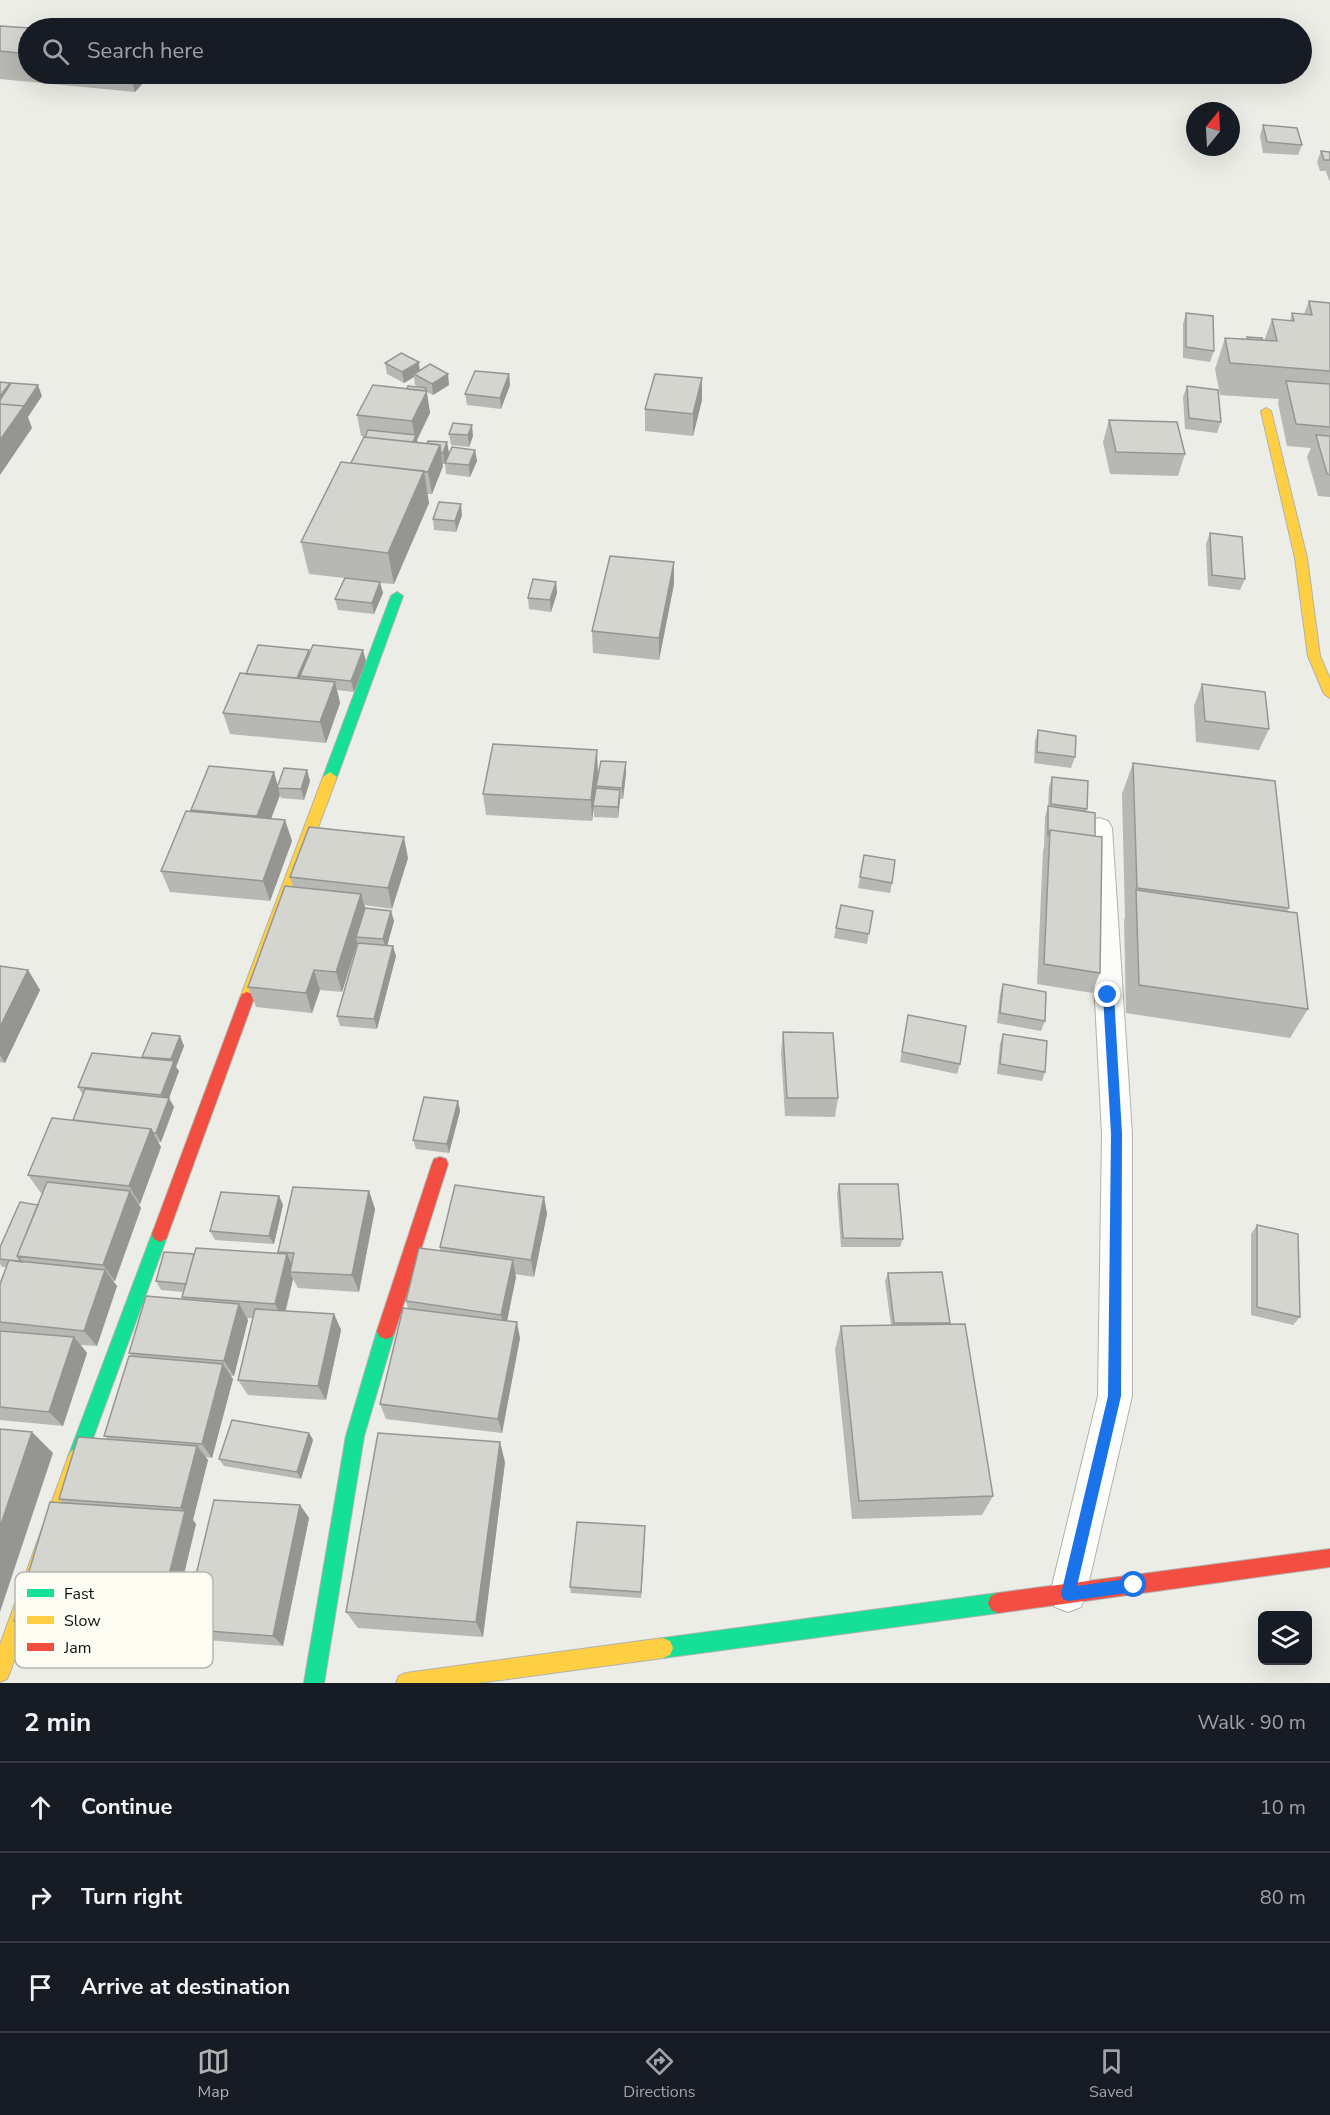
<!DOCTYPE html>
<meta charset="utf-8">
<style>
:root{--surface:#171b24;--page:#242831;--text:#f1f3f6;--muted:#9ea1a6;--line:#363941;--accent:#afb0b0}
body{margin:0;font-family:"Nunito Sans",sans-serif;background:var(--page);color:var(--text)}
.controls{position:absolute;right:18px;bottom:18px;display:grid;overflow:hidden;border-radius:9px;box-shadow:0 6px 24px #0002}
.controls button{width:54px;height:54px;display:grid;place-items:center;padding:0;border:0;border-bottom:2px solid var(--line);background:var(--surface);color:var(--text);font:30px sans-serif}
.compass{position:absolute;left:1186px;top:102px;width:54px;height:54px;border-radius:50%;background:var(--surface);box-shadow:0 6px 24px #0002;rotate:18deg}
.stop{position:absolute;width:18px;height:18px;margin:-14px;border:4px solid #1a73e8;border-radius:50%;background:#fff}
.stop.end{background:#1a73e8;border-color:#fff;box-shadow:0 2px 6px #0008}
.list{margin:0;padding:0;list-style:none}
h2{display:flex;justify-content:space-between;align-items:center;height:78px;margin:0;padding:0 24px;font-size:26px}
h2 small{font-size:20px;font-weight:400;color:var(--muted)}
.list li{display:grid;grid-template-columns:39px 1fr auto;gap:18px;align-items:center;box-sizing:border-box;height:90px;padding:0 24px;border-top:2px solid var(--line)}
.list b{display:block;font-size:22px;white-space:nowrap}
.list em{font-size:20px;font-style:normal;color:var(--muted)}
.icon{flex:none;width:33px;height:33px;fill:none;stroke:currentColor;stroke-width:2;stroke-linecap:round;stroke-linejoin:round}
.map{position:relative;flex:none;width:1330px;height:1683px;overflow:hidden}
.search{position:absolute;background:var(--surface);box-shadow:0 6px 24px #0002;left:18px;right:18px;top:18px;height:66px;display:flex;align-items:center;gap:15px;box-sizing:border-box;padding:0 21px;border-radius:33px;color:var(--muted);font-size:22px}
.sheet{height:348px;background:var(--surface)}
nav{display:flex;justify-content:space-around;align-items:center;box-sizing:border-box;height:84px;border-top:2px solid var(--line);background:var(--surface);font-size:16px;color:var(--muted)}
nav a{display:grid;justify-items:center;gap:3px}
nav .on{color:var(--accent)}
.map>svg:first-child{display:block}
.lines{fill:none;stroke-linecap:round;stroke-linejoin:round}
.lane-casing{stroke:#b2b2ae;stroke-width:2}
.fast-casing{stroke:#b2b2ae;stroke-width:2}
.slow-casing{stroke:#b2b2ae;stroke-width:2}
.jam-casing{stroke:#b2b2ae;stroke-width:2}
.lane{fill:#fcfcfb;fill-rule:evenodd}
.fast{fill:#16e098;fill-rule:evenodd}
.slow{fill:#ffcf43;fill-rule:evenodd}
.jam{fill:#f24e42;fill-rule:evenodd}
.wall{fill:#b7b7b3}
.shaded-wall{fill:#959592}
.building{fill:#d5d5d0;stroke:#959592;stroke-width:1.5}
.route{fill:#1a73e8}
.key{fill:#fcfcf2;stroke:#b6b6ae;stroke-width:1.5}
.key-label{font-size:16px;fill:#11110e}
</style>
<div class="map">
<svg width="1330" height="1683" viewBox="0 0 1330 1683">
<rect width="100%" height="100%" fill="#edede7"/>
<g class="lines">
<!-- lane casing -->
<g class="lane-casing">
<path id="lane" d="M1099 818 1108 821 1112 828 1132 1134V1396L1086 1594 1081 1607 1068 1612 1055 1607 1050 1594 1098 1396 1102 1134 1086 828 1090 821Z"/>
</g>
<!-- fast casing -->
<g class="fast-casing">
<path id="fast" d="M397 592 403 596 337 777 335 780H325L323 777 391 596Z
M160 1226 166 1229 168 1234 86 1457 83 1463 77 1466 71 1463 68 1457 152 1234 154 1229Z
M386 1323 392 1325 395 1331 364 1436 324 1683H304L346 1436 377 1331 380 1325Z
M998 1593 1005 1596 1008 1603 1005 1610 998 1613 663 1658 656 1655 653 1648 656 1641 663 1638Z"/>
</g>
<!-- slow casing -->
<g class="slow-casing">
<path id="slow" d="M1266 408 1271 411 1307 558 1320 656 1330 679V698L1324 694 1308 656 1295 558 1261 411Z
M330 772 337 777 254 998 252 1002 247 1004 242 1002 240 998 323 777Z
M77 1448 83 1451 86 1457 10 1672 7 1679 0 1682V1645L68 1457 71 1451Z
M663 1638 670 1641 673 1648 670 1655 663 1658 478 1683H396L399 1676 406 1673Z"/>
</g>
<!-- jam casing -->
<g class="jam-casing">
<path id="jam" d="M247 992 252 994 254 998 168 1234 166 1239 160 1242 154 1239 152 1234 240 998 242 994Z
M440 1157 446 1159 448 1164 395 1331 392 1337 386 1339 380 1337 377 1331 432 1164 434 1159Z
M1330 1549V1567L998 1613 991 1610 988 1603 991 1596 998 1593Z"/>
</g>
<!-- lane -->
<use href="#lane" class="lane"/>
<!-- fast -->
<use href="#fast" class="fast"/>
<!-- slow -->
<use href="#slow" class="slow"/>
<!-- jam -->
<use href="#jam" class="jam"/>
</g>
<!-- wall -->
<path class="wall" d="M0 26 28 28V74H151L135 92 0 79Z
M1263 125 1302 145 1298 155 1263 153 1260 136Z
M1321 151 1330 152V182L1326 172V171H1320L1317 162Z
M1309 301 1330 303V497L1318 496 1307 457 1311 448 1287 446 1278 403 1279 399 1220 395 1215 369 1225 338 1247 339V337L1264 341 1272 319 1290 321 1292 313 1304 314Z
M1186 313 1214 351 1210 362 1183 358V324Z
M385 363 420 370 449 385 433 395 427 392 430 413 417 440 418 442 427 443 447 442 449 453 475 450 477 461 470 477 446 474 445 463 444 464H442L443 466 432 494H427L429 503 394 584 380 583 383 593 374 614 338 610 335 599 344 578 309 574 301 542 351 463 365 437 361 436 357 415 407 389 419 387 415 385 414 377 404 383 387 374Z
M509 374 510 385 501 409 467 405 465 394Z
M702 378V400L693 436 645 431V409Z
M1187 386 1221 422 1217 433 1185 429 1183 397Z
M1109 420 1185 454 1178 476 1110 474 1103 442Z
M449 434 473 436 469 447 451 445Z
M462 515 456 532 434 530 433 519Z
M1210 533 1245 579 1240 590 1208 586 1206 544Z
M556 582 557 593 551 612 529 609 528 598Z
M674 584 659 660 593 653 592 631Z
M309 650V653L366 661 354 692 337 690 340 703 326 743 230 734 223 713Z
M1202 684 1269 729 1259 750 1196 742 1194 706Z
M1038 730 1075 757 1071 768 1034 763 1035 741Z
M1133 763 1289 908 1287 911 1308 1009 1290 1038 1126 1013 1124 920 1125 918 1122 794Z
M307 770 310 781 304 800 281 798 280 795 271 819 285 820 292 841 270 901 170 892 161 871 192 812 191 810 274 772 278 786Z
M598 772 597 784 626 773 623 799H620L618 818 594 817V808L592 821 486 815 483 794Z
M1052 777 1087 809 1086 812 1095 836 1100 973 1092 993 1037 984 1043 851 1044 847 1045 817 1048 806 1049 787Z
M864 855 892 883 890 893 858 888Z
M408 858 392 909 364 905 365 908 391 911 394 921 387 945 396 956 377 1029 340 1026 337 1016 357 944 342 992 320 990 312 1013 256 1007 248 987 293 887 290 877Z
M873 911 867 944 834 938 836 928Z
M0 966 28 970 40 990 5 1063 0 1062Z
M1003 984 1045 1021 1041 1031 997 1023 1000 995Z
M908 1015 960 1064 957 1074 900 1062Z
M783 1032 838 1098 835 1117 785 1116 781 1052Z
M1003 1034 1045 1072 1042 1081 997 1074 1000 1044Z
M180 1036 184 1046 176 1067 179 1071 169 1098 174 1107 161 1142H158L161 1147 140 1204H139L141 1208 115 1281H113L117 1286 97 1346 81 1345 87 1353 63 1426 0 1420V1284L6 1267H2L0 1264V1247L38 1205 43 1193H41L28 1175 73 1120 83 1095 78 1087 143 1058 142 1057Z
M458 1101 460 1111 449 1153 416 1149 413 1140Z
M839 1184 903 1239 900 1247H841L837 1193Z
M369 1191 375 1209 359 1292 298 1288 293 1279 286 1311 334 1314 341 1330 326 1400 248 1395 238 1380 253 1318H247L248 1320 234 1376H231L233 1379 212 1458 206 1457 208 1460 193 1520 196 1524 168 1641 30 1632 14 1621 63 1503 59 1499 108 1439 104 1436 132 1357 129 1353 183 1299 182 1297 183 1292 161 1290 156 1281 194 1254H278V1252Z
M279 1196 283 1205 274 1244 215 1240 210 1231Z
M544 1197 547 1214 534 1277 515 1274 516 1277 507 1321 520 1338 502 1433 386 1419 380 1404 408 1308 406 1301 440 1251V1247Z
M1257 1225 1300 1317 1293 1325 1251 1315V1234Z
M888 1273 950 1323 993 1496 982 1515 852 1519 835 1349 841 1326 891 1325 885 1281Z
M309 1433 313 1440 301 1479 224 1466 219 1459Z
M505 1462 483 1637 358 1628 346 1612Z
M300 1505 309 1518 283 1646 194 1639 183 1629Z
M645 1533 641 1598 571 1593 570 1587Z"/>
<!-- shaded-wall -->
<path class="shaded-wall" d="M130 74H151L135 92Z
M419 362 420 373 414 374V377L404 383 402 372Z
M448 374 449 385 433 395 432 384Z
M509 374 510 385 501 409 500 398Z
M702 378V400L693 436V414Z
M10 383 14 394 0 411V396Z
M38 385 42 396 28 417 32 428 0 475V440Z
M426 388 430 413 417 440 418 446 410 450 415 438 412 421Z
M472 425 473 436 469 447 468 435Z
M447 442 449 454 444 464 443 453Z
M440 445 443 466 432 494 428 472Z
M475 450 477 461 470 477 469 465Z
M424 471 429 503 394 584 388 553Z
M461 504 462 515 456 532 455 521Z
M674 562V584L659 660V638Z
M380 582 383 593 374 614 372 603Z
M556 582 557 593 551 612 550 600Z
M309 650 312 661 300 676 302 684 296 681Z
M363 650 366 661 354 692 351 681Z
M335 682 340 703 326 743 320 722Z
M597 750 598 772 592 821 591 800Z
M626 762V773L623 799 622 788Z
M307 770 310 781 304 800 301 789Z
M274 772 280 795 264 837 257 816Z
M620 790V801L618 818V807Z
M285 820 292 841 270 901 263 881Z
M404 837 408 858 392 909 388 888Z
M361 894 367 914 356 937 357 944 342 992 336 972Z
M391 911 394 921 386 950 383 939Z
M393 946 396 956 377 1029 374 1019Z
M28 970 40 990 5 1063 0 1055V1027Z
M314 970 320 990 312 1013 306 993Z
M180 1036 184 1046 176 1067 179 1071 169 1098 174 1107 161 1142 156 1133 166 1105 161 1095 173 1064 171 1059Z
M458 1101 460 1111 449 1153 447 1144Z
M151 1129 161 1147 140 1204 129 1186Z
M130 1191 141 1208 115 1281 103 1265Z
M369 1191 375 1209 359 1292 352 1275Z
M279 1196 283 1205 274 1244 269 1236Z
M544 1197 547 1214 534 1277 531 1260Z
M287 1254 295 1271 290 1272 293 1279 283 1320 275 1304Z
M513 1260 516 1277 505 1331 501 1315Z
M105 1270 117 1286 97 1346 84 1331Z
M239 1304 248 1320 234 1376 224 1361Z
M334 1314 341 1330 326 1400 318 1386Z
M517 1322 520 1338 502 1433 498 1419Z
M74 1337 87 1353 63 1426 49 1412Z
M223 1364 233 1379 212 1458 202 1444Z
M32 1432 53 1453 0 1612V1527Z
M309 1433 313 1440 301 1479 297 1472Z
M500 1442 505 1462 483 1637 476 1622Z
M197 1446 208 1460 193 1520 196 1524 168 1641 155 1631 185 1512 181 1508Z
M300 1505 309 1518 283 1646 273 1636Z
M645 1526V1533L641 1598V1592Z"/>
<!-- building -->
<path class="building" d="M0 26 30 28H28V54L0 51Z
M1263 125 1297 128 1302 145 1267 142Z
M1321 151 1330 152V160H1324Z
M1309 301 1330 303V371L1230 363 1225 338 1277 341 1272 319 1294 321 1292 313 1312 315Z
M1186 313 1213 316 1214 351 1186 347Z
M1247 337 1262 338 1263 340 1248 339Z
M401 353 419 362 402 372 385 363Z
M430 364 448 374 432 384 414 374Z
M475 371 509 374 500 398 465 394Z
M655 374 702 378 693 414 645 409Z
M1286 381 1330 384V427L1296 424Z
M0 382 10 383 0 396Z
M11 383 38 385 24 406 0 404V400Z
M373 385 427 391 412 421 357 415Z
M408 386 426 388 425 391 407 389Z
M1187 386 1218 390 1221 422 1189 418Z
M0 404 24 406 0 440Z
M1109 420 1177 422 1185 454 1116 452Z
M453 423 472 425 468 435 449 434Z
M368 430 416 435 413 442 365 437Z
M1316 435 1330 436V475L1327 474Z
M364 437 440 445 428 472 351 463Z
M428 441 447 442 443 453H441L440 445 427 443Z
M452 447 475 450 469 465 445 463Z
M341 462 424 471 388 553 301 542Z
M439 502 461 504 455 521 433 519Z
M1210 533 1242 537 1245 579 1212 575Z
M610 556 674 562 659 638 592 631Z
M345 578 380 582 372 603 335 599Z
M533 579 556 582 550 600 528 598Z
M258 645 309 650 297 678 246 674Z
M313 645 363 650 351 681 300 676Z
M240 673 335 682 320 722 223 713Z
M1202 684 1265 692 1269 729 1205 721Z
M1038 730 1076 736 1075 757 1037 752Z
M493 744 597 750 591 800 483 794Z
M601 761 626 762 622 788 596 786Z
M1133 763 1275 781 1289 908 1137 888Z
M209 766 274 772 257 816 191 810Z
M284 768 307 770 301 789 277 788Z
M1052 777 1088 781 1087 809 1051 804Z
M596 788 620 790 618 807 593 806Z
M1048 806 1095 813V836L1050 830 1048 836Z
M186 811 285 820 263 881 161 871Z
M309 827 404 837 388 888 290 877Z
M1050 830 1102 837 1100 973 1044 964Z
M864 855 895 860 892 883 860 877Z
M285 886 361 894 336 972 314 970 306 993 248 987Z
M1136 890 1297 913 1308 1009 1139 985Z
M841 905 873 911 869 934 836 928Z
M365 908 391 911 383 939 356 937Z
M358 943 393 946 374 1019 337 1016Z
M0 966 28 970 0 1027Z
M1003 984 1046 992 1045 1021 1000 1013Z
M908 1015 966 1026 960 1064 902 1052Z
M783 1032 833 1033 838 1098H787Z
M152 1033 180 1036 171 1059 142 1057Z
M1003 1034 1047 1041 1045 1072 1000 1064Z
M92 1053 174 1061 161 1095 78 1087Z
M85 1089 169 1098 156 1133H153L151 1129 73 1120Z
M424 1097 458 1101 447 1144 413 1140Z
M52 1118 151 1129 129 1186 28 1175Z
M47 1182 130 1191 103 1265 17 1256Z
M839 1184H898L903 1239 843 1238Z
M455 1185 544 1197 531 1260 440 1247Z
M293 1187 369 1191 352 1275 290 1272 294 1253 278 1252Z
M221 1192 279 1196 269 1236 210 1231Z
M20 1202 38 1205 17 1256 22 1262 0 1259V1247Z
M1257 1225 1298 1234 1300 1317 1257 1307Z
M196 1248 287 1254 275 1304 182 1297Z
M419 1248 513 1260 501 1315 406 1301Z
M164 1252 194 1254 186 1284 156 1281Z
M9 1260 105 1270 84 1331 0 1322V1284Z
M942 1272 950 1323H894L888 1273Z
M146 1296 239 1304 224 1361 129 1353Z
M403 1308 517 1322 498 1419 380 1404Z
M255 1309 334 1314 318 1386 238 1380Z
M965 1324 993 1496 859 1501 841 1326Z
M0 1331 74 1337 49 1412 0 1407Z
M129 1356 223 1364 202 1444 104 1436Z
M232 1420 309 1433 297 1472 219 1459Z
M0 1429 32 1432 0 1527Z
M378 1433 500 1442 476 1622 346 1612Z
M78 1437 197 1446 181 1508 59 1499Z
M214 1500 300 1505 273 1636 183 1629Z
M50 1502 185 1511 155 1631 14 1621Z
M577 1522 645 1526 641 1592 570 1587Z"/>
<!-- route -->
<path class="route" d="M1108 990 1114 995 1122 1134 1121 1396 1077 1586 1134 1578 1139 1580 1141 1585 1139 1590 1134 1592 1068 1601 1063 1599 1061 1594 1108 1396 1111 1134 1103 995Z"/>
<!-- legend -->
<rect x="15" y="1572" width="198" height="96" rx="9" class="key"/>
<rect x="27" y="1589" width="27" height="8" fill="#16e098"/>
<rect x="27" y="1616" width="27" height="8" fill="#ffcf43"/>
<rect x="27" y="1643" width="27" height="8" fill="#f24e42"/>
<g class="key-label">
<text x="64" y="1599">Fast</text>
<text x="64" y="1626">Slow</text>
<text x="64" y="1653">Jam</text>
</g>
</svg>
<div class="controls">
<button><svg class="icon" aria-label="layers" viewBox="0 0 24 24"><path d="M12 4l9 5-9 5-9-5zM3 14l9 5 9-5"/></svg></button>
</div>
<svg class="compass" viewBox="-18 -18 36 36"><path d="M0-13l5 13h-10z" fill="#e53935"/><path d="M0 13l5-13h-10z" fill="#9ea1a6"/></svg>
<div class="stop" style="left:1134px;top:1585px"></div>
<div class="stop end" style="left:1108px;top:995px"></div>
<div class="search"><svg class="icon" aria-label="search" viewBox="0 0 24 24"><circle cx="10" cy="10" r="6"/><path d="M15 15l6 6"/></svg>Search here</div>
</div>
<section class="sheet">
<h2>2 min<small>Walk · 90 m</small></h2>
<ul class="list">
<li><svg class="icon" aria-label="ahead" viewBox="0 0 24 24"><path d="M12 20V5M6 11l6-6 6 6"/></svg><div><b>Continue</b></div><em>10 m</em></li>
<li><svg class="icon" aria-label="right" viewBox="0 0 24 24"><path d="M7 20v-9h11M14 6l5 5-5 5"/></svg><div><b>Turn right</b></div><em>80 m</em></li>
<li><svg class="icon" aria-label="arrive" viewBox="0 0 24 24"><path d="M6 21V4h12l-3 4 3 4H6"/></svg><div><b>Arrive at destination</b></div></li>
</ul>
</section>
<nav>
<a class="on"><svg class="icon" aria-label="map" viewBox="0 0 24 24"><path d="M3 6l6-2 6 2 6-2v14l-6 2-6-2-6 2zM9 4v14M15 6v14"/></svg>Map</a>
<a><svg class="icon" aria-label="directions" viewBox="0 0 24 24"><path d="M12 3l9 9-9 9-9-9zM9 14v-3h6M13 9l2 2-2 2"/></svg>Directions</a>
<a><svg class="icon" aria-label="saved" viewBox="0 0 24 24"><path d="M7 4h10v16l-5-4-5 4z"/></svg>Saved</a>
</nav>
